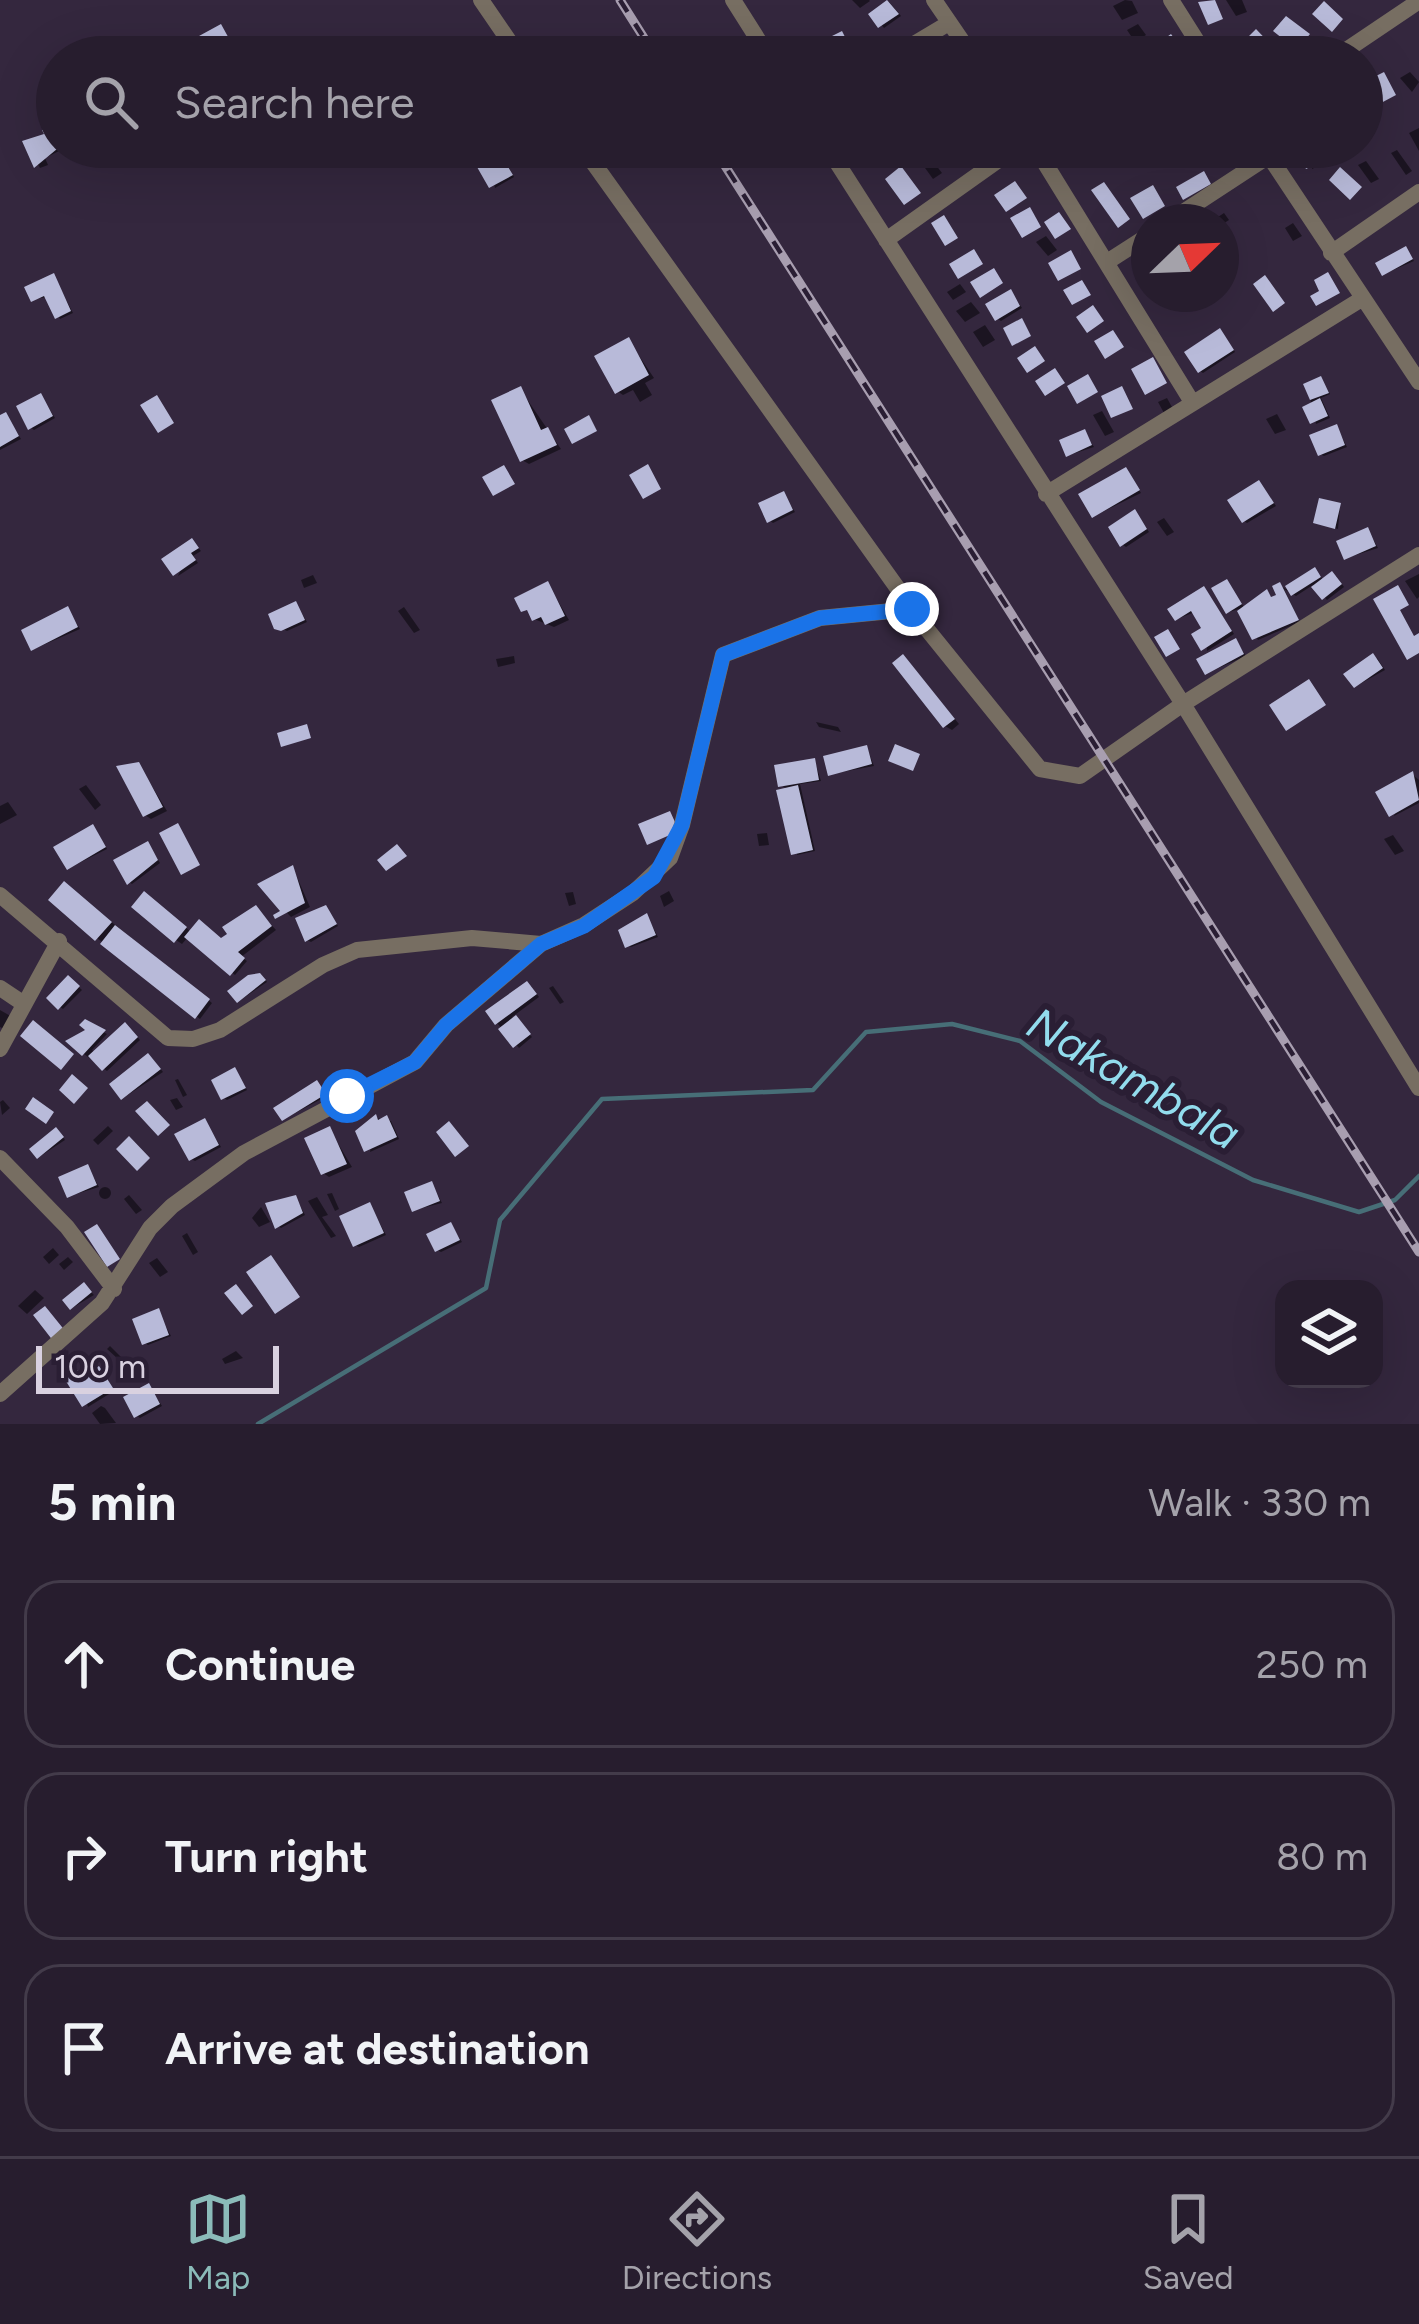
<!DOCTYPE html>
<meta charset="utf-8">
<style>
:root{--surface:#271d2e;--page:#332a3a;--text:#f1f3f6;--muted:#a4a2aa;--line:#433b4a;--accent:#8bbbb9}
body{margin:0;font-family:Figtree,sans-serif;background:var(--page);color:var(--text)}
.controls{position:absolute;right:36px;bottom:36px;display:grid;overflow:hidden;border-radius:24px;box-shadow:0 12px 48px #0002}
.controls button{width:108px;height:108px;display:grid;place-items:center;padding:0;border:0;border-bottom:3px solid var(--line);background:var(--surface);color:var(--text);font:60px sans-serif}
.compass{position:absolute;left:1131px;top:204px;width:108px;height:108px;border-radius:50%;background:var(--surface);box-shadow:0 12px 48px #0002;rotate:67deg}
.scale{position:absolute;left:36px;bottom:30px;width:243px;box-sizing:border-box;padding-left:12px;border:6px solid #d9d1e0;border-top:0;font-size:33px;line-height:42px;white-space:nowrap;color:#d9d1e0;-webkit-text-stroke:9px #2a1e34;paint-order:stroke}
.stop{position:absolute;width:36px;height:36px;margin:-27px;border:9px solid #1a73e8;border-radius:50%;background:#fff}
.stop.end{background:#1a73e8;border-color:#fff;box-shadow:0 3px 12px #0008}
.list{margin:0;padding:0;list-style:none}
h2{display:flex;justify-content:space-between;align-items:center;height:156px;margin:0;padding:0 48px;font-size:51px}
h2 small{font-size:39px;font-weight:400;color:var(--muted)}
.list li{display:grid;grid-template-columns:78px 1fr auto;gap:36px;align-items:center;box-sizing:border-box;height:168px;margin:0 24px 24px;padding:0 24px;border:3px solid var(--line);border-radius:36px}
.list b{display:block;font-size:45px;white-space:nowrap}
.list em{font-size:39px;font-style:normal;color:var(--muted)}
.icon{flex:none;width:66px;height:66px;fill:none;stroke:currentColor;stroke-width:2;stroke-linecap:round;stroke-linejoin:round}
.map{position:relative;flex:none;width:1419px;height:1424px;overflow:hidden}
.search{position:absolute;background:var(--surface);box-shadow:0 12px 48px #0002;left:36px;right:36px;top:36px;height:132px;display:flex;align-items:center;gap:30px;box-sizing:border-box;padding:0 42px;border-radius:66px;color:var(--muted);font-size:45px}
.sheet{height:732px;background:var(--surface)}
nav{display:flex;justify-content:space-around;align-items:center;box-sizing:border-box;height:168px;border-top:3px solid var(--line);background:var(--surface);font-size:33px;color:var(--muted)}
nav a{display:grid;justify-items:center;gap:6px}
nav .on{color:var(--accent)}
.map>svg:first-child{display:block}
.shadow{fill:#0007}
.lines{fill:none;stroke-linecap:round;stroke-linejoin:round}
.stream{stroke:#476e77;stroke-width:4.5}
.building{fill:#b8bad9}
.minor{stroke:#776e62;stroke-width:16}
.rail-casing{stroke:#a89eb0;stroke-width:9}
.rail{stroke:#2a1e34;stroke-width:4.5;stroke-dasharray:14;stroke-linecap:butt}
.route{stroke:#1a73e8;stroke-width:15}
.labels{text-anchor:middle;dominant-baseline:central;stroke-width:12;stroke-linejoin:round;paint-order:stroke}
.water-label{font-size:45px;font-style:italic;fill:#92dced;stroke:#2a1e34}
</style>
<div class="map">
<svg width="1419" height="1424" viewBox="0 0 1419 1424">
<rect width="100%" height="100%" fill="#34273e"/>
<!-- shadow -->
<path class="shadow" d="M852 0H869L870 1 860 8Z
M1125 0 1132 1 1138 13 1122 20 1113 6Z
M1226 0H1242L1247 12 1236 16Z
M889 2 901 16 884 28 872 14Z
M1138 24 1146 35 1135 42 1127 30Z
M842 34 852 49 825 57 820 46Z
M1064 38 1075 51 1054 57 1049 49Z
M1228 43 1231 45 1238 57H1228L1222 46Z
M1122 44 1127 57H1118L1114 46Z
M1410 72 1419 82 1412 92 1400 78Z
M1362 84 1373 99 1364 105 1362 104Z
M53 128 57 147 65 148 45 158 48 165 40 168 26 143 49 136Z
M1419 128V151L1409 133Z
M485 147H497L514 177 495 188Z
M948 147H966L968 153 956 159Z
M1107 147H1132L1135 153 1119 162Z
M1186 147H1194L1201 159 1188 166 1178 152Z
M1205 147H1217L1219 152 1212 156Z
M1226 147H1246L1248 151 1235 159Z
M1313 147H1332L1337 157 1312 169Z
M1397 150 1412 171 1406 175 1391 153Z
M929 156 942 173 933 179 920 161Z
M1366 161 1379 179 1371 183 1358 165Z
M1224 213 1229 220 1221 225 1215 219Z
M1293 223 1302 236 1293 241 1285 228Z
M1046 236 1057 250 1048 256 1036 242Z
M1224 249 1234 264 1230 267 1221 253Z
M1406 250 1414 261 1384 274Z
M54 277 73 313 60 319 48 297 34 299Z
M960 284 966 292 953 300 947 292Z
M1011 293 1022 308 1001 321 998 319Z
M971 302 980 313 965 322 956 311Z
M985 325 995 340 983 347 973 332Z
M1223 334 1235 352 1203 373 1200 371Z
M629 341 654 378 645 383 652 395 640 402 633 390 623 395 617 391Z
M1321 379 1330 394 1321 398 1330 418 1316 424 1307 385Z
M520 389 561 449 529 464 522 460Z
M41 396 55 418 34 430 30 427Z
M1167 398 1173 409 1164 413 1158 402Z
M1102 411 1114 432 1105 436 1093 415Z
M1277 414 1286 430 1275 434 1266 419Z
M6 416 21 439 0 450V419Z
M1337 428 1347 447 1324 456 1320 454Z
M1084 432 1094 447 1069 455Z
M1126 470 1141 493 1094 516Z
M1260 483 1276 506 1247 523 1244 521Z
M784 495 795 512 773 523 769 520Z
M1340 506 1338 529 1320 524Z
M1138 515 1149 532 1126 547 1123 545Z
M1164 518 1174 532 1167 536 1157 522Z
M1368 530 1378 548 1346 558Z
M193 542 201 551 193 556 198 563 178 576Z
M1315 570 1324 581 1336 576 1344 587 1327 600 1313 585 1296 596 1284 589 1300 622 1258 640 1239 609 1229 612 1227 583 1246 610 1267 592 1273 600 1281 596 1280 586 1286 589Z
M1419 574V597L1417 599 1405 581Z
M313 575 317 583 304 588 301 580Z
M548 584 569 620 554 627 534 619Z
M1207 592 1234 634 1207 651 1205 629 1195 612 1177 619Z
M296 604 307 622 287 631 283 629Z
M404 607 420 630 414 633 398 611Z
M68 610 80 629 34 649Z
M1236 641 1246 656 1207 673Z
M514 656 515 663 498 667 496 659Z
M904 658 959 724 952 730 945 726Z
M1377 658 1385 670 1356 686Z
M816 722 838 727 841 732 819 727Z
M867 748 874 766 831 774Z
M815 762 821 781 800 784 815 851 797 855 789 790 781 785Z
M139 765 167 811 151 819 145 815Z
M1413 775 1419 780V803L1394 816Z
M86 785 101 805 95 810 79 789Z
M8 802 17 815 0 824V806Z
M96 830 107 849 69 868Z
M767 833 769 845 759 846 757 834Z
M1393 835 1404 851 1395 855 1384 839Z
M148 844 160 863 132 884 129 882Z
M293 868 310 907 291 917 261 886Z
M68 887 212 1003 200 1019 97 938Z
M669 891 674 901 664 907 660 896Z
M573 892 576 904 569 906 565 893Z
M150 898 191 932 239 955 226 928 256 908 276 930 241 957 247 961 235 975 188 937 182 944 176 940Z
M326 908 338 926 311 942 307 940Z
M647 916 658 937 631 947 627 945Z
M264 978 267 982 239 1001Z
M71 980 82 990 63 1009 60 1007Z
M531 986 539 997 512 1017 532 1037 519 1048 497 1023Z
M553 986 564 1002 560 1004 549 988Z
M0 1010 14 1018 6 1030 0 1027Z
M86 1023 107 1034 92 1050 96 1053 129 1028 140 1040 107 1071 84 1054 90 1031Z
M152 1058 163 1072 123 1098Z
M235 1071 247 1090 227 1100 224 1098Z
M178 1079 187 1095 183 1097 175 1080Z
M317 1084 327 1096 284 1119Z
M177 1098 183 1107 176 1110 170 1100Z
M3 1100 10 1108 2 1115 0 1102Z
M376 1118 391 1121 399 1139 370 1152Z
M205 1121 221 1147 195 1161 191 1159Z
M108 1126 113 1131 98 1145 93 1140Z
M330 1130 352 1167 329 1177 323 1173Z
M60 1133 65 1140 39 1157Z
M88 1167 99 1187 69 1196Z
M432 1184 442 1203 414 1210Z
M99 1193a6 6 0 1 1 12 0a6 6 0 1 1-12 0Z
M332 1193 339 1209 335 1211 327 1194Z
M129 1195 142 1210 136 1214 124 1199Z
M317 1197 328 1215 322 1217 336 1236 331 1238 308 1201Z
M296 1198 305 1215 281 1228 278 1226Z
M370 1205 386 1235 359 1247 355 1245Z
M261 1207 270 1222 259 1227 252 1218Z
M451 1225 462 1242 441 1252 437 1250Z
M187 1233 198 1252 193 1255 182 1236Z
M53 1248 59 1255 49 1264 43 1257Z
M68 1257 73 1262 64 1270 59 1264Z
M157 1258 168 1272 160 1277 149 1263Z
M87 1288 94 1295 72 1308 66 1300Z
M35 1290 44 1298 27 1314 18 1306Z
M158 1312 171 1336 148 1345 145 1343Z
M110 1346 130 1366 128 1368 107 1349Z
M236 1351 243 1358 225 1364 222 1359Z
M102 1372 114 1391 88 1407 77 1373 84 1380Z
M149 1386 162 1406 140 1418 136 1415Z
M101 1406 105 1408 116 1423 100 1424 92 1413Z"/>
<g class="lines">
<!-- stream -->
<path class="stream" d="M258 1424 486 1288 500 1220 602 1099 813 1090 866 1032 952 1024 1020 1041 1101 1102 1253 1180 1359 1212 1395 1200 1419 1176"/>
</g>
<!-- building -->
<path class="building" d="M887 0 899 14 878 28 868 14Z
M1215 0 1223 19 1208 25 1198 2Z
M1324 1 1343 19 1332 32 1312 14Z
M1286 16 1310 34 1297 50 1273 31Z
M221 24 238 55 235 57H211L199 36Z
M1256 29 1280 54 1277 57H1260L1244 41Z
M842 31 850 47 822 57 816 44Z
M1171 34 1184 52 1139 57Z
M1384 72 1396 95 1381 103 1368 80Z
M53 125 57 149 34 168 22 141 44 134 42 130Z
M479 147H496L513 175 489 188 469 153Z
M1306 147H1331L1335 155 1306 169 1298 151Z
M901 166 921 193 904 205 885 179Z
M1340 167 1362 187 1350 200 1329 180Z
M1204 171 1211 184 1183 200 1176 187Z
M1015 181 1027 198 1006 212 994 195Z
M1104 182 1130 219 1118 228 1091 190Z
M1153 185 1165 206 1143 219 1130 198Z
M1030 207 1041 227 1022 238 1010 218Z
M1059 212 1071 229 1055 239 1044 222Z
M944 215 958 238 945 246 931 223Z
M1406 246 1413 259 1382 276 1375 263Z
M974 249 983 264 958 279 949 264Z
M1071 250 1081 269 1058 281 1048 263Z
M994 268 1003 283 980 298 970 282Z
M1328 272 1340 293 1316 306 1310 296 1319 291 1314 280Z
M54 273 71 311 55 319 44 296 31 302 24 287Z
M1265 275 1285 303 1273 312 1253 284Z
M1082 280 1091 295 1072 305 1063 290Z
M1011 289 1020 306 995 321 985 304Z
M1093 305 1104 321 1087 333 1076 317Z
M1022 318 1031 336 1012 346 1003 328Z
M1220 328 1234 350 1198 373 1184 352Z
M1113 330 1124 347 1105 359 1094 341Z
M629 337 649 375 615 394 594 356Z
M1035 346 1045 361 1027 373 1017 358Z
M1153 357 1167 383 1145 395 1131 369Z
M1055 368 1065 383 1045 396 1035 381Z
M1088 374 1098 392 1077 404 1067 386Z
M1321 376 1329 393 1310 400 1303 384Z
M521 386 541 430 548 427 557 445 520 462 491 400Z
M1122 386 1133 409 1111 418 1101 396Z
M41 393 53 416 28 430 16 406Z
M157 395 174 423 158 433 140 405Z
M1320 398 1328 416 1310 424 1302 407Z
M6 412 19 436 0 447V415Z
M589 415 597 431 572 444 564 429Z
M1337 424 1345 445 1318 456 1309 435Z
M1085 429 1092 445 1066 457 1059 440Z
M648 464 661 489 643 499 629 475Z
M504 465 515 484 493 496 482 477Z
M1126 467 1140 490 1092 518 1078 494Z
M1259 480 1274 503 1242 523 1227 500Z
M784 491 793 510 767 523 758 503Z
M1319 498 1341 503 1335 529 1313 523Z
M1135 509 1147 529 1120 547 1108 527Z
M1368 527 1376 546 1344 560 1336 541Z
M192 538 199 548 191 553 196 560 173 576 161 559Z
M1315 567 1321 577 1291 596 1285 586Z
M1332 571 1342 584 1322 600 1311 587Z
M1227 579 1242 604 1226 614 1211 588Z
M548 581 565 616 545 625 541 617 532 621 527 610 521 612 514 598Z
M1280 582 1299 620 1252 640 1237 611 1267 589 1271 597 1276 595 1272 586Z
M1398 585 1409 605 1400 610 1414 636 1419 633V653L1407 660 1373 599Z
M1204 586 1232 631 1201 651 1191 634 1201 628 1191 611 1175 621 1167 609Z
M296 601 305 620 281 631 274 629 268 614Z
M68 606 78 627 31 651 21 630Z
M1168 629 1180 649 1166 657 1154 637Z
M1236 638 1244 654 1205 675 1196 659Z
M1373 653 1383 668 1354 688 1343 674Z
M903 654 955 719 943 728 892 663Z
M1309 679 1326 705 1286 731 1269 705Z
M307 724 311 738 281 747 277 733Z
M895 744 920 754 913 771 888 761Z
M867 745 872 764 828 776 823 756Z
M815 758 819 780 778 787 774 765Z
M139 762 163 807 143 817 116 766Z
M1413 771 1419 800 1389 817 1375 792Z
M798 785 813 850 791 855 776 790Z
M670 811 679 831 647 845 638 824Z
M178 823 200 865 181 875 159 833Z
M93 824 106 847 67 870 53 847Z
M148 841 158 860 127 885 113 860Z
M397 844 407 856 386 871 377 860Z
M293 865 305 903 275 919 273 915 280 911 257 884Z
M64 881 112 922 95 941 48 900Z
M144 891 187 927 174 943 131 907Z
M256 905 272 926 238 952 245 958 230 976 184 937 199 919 221 938 227 934 222 927Z
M326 905 337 924 305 942 295 918Z
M647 913 656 935 625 948 618 930Z
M115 925 210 999 195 1019 100 944Z
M260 973 266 980 237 1003 227 991 248 975Z
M68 975 80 986 58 1010 46 998Z
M527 981 537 994 495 1025 485 1011Z
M516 1015 531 1034 513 1048 498 1029Z
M85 1019 106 1030 82 1056 65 1041 85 1030 79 1025Z
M33 1020 74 1054 61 1070 20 1036Z
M125 1022 138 1037 102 1071 88 1056Z
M148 1053 161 1069 121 1100 109 1084Z
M235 1067 246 1088 221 1100 211 1080Z
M72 1074 88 1088 74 1104 59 1090Z
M317 1080 326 1094 282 1121 273 1108Z
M33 1097 54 1112 46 1124 25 1109Z
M147 1101 170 1125 158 1136 135 1111Z
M376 1114 378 1120 387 1115 397 1137 364 1152 355 1131Z
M205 1118 219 1145 189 1161 174 1134Z
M449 1121 469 1146 455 1157 436 1132Z
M330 1126 347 1164 321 1175 304 1138Z
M56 1127 64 1137 37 1159 29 1149Z
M129 1136 150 1158 137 1171 116 1149Z
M88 1164 97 1185 67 1198 58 1177Z
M432 1181 440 1201 412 1212 404 1192Z
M296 1195 303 1213 275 1229 265 1203Z
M370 1202 384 1233 353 1247 339 1216Z
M451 1222 460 1240 435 1252 426 1234Z
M97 1224 120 1259 107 1267 84 1232Z
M271 1255 300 1297 275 1314 246 1272Z
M84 1282 92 1292 70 1310 62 1300Z
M236 1284 253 1306 242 1315 224 1293Z
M45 1306 66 1332 54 1342 33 1315Z
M159 1308 169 1335 142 1345 132 1319Z
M99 1366 113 1388 82 1407 64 1378 77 1370 82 1377Z
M149 1383 160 1404 134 1418 123 1397Z"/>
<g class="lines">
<!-- minor -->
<path class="minor" d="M481 0 520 57
M733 0 769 57
M934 0 973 57
M1171 0 1207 57
M892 57 949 23
M1336 57 1419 1
M582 147 926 628 1040 769 1080 776 1183 704 1419 555
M827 147 1183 704 1419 1088
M1035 147 1192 402
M1263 147 1419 382
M1168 222 1269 156
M886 240 1017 147
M1331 253 1419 192
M1107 262 1149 235
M1046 494 1360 300
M0 895 168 1038 193 1039 220 1030 323 965 357 950 472 938 541 944 584 925 633 893 670 858 682 825 723 655 820 618 912 609
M0 988 24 1004
M0 1049 59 941
M0 1158 67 1227 114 1289
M0 1394 102 1303 150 1228 172 1206 244 1153 415 1062 446 1025 541 944"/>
<!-- rail casing -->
<g class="rail-casing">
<path id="rail" d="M620 0 656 57
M713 147 1419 1252"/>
</g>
<!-- rail -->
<use href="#rail" class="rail"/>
</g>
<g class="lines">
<!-- route -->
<path class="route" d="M347 1096 415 1062 446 1025 541 944 584 926 654 877 682 825 723 655 820 618 912 609"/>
</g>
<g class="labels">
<!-- water labels -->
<g class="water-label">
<text transform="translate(1134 1078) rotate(30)">Nakambala</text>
</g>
</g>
</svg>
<div class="controls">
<button><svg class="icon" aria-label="layers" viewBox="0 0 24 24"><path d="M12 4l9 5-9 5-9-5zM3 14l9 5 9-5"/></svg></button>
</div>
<svg class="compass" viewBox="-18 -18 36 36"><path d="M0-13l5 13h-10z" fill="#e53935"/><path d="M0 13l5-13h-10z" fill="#a4a2aa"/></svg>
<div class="scale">100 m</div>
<div class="stop" style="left:347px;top:1096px"></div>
<div class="stop end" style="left:912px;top:609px"></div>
<div class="search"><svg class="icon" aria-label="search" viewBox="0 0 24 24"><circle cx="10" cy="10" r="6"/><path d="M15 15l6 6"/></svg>Search here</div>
</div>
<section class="sheet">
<h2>5 min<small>Walk · 330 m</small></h2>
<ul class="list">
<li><svg class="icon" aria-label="ahead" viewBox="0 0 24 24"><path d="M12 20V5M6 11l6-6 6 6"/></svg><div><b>Continue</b></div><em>250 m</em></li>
<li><svg class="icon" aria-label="right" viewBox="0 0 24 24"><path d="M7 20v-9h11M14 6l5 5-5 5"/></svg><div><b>Turn right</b></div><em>80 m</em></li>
<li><svg class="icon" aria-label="arrive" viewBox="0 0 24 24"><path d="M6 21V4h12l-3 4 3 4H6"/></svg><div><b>Arrive at destination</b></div></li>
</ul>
</section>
<nav>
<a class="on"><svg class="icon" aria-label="map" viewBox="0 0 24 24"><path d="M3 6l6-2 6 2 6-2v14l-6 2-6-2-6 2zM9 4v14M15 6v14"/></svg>Map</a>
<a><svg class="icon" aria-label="directions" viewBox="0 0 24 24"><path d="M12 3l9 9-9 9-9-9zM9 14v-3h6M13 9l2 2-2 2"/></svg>Directions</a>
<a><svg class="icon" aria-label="saved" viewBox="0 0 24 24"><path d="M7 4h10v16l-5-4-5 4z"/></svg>Saved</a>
</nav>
